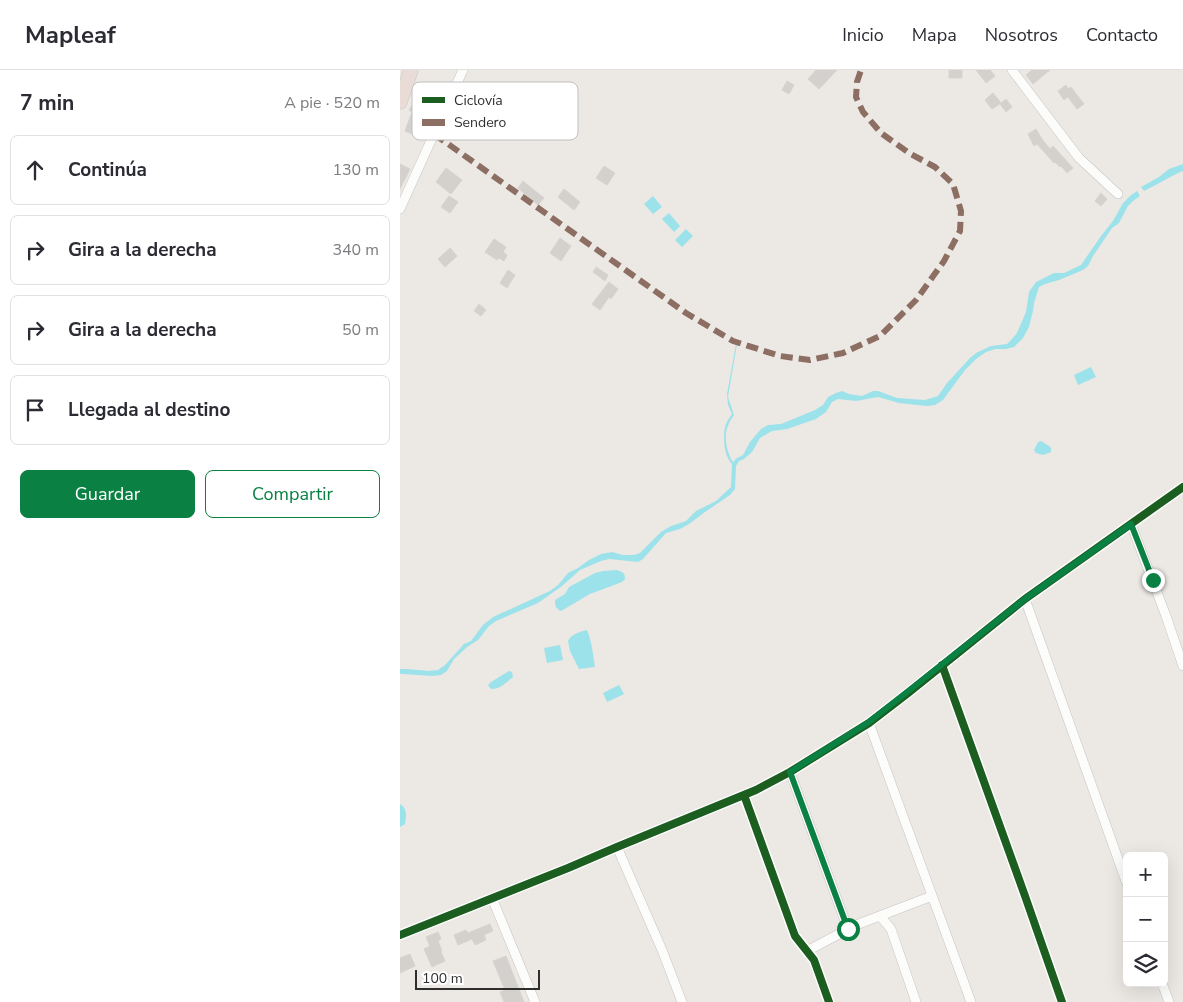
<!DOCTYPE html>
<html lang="es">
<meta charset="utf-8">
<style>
:root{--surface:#fff;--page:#f2f2f3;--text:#2b2b33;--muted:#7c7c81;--line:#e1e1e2;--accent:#0b8043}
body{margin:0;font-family:"Nunito Sans",sans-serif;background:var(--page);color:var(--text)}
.controls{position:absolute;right:15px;bottom:15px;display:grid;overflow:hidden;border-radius:8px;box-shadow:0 5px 20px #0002}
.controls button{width:45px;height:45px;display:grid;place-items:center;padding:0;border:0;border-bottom:1px solid var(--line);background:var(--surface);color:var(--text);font:25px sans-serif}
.scale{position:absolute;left:15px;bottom:12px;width:125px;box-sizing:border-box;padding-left:5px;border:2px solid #2e2e2e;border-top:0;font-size:14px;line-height:18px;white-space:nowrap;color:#2e2e2e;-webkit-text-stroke:4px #fff;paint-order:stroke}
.stop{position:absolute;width:15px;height:15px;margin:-11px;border:4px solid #0b8043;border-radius:50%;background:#fff}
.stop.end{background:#0b8043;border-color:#fff;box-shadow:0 1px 5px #0008}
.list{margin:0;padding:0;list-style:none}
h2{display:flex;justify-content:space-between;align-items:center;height:65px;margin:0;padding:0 20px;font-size:21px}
h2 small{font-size:16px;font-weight:400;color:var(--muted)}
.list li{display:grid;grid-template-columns:32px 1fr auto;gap:15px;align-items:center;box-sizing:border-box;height:70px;margin:0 10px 10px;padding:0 10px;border:1px solid var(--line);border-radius:8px}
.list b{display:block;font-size:19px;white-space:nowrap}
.list em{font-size:16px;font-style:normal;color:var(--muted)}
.actions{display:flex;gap:10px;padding:15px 20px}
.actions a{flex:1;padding:11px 0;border:1px solid var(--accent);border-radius:8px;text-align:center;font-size:18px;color:var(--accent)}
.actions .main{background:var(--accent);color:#fff}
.icon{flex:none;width:28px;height:28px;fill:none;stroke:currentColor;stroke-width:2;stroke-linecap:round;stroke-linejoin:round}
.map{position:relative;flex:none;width:783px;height:932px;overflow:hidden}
header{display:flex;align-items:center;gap:30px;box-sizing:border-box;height:70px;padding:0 25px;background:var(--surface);border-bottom:1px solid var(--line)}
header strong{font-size:24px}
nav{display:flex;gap:28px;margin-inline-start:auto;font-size:18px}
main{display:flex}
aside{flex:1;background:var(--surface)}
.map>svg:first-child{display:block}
.water{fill:#9ce2ea}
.building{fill:#d3d0cd;stroke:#d7d3d0}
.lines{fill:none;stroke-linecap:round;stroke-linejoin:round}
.minor-casing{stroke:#c6c5c4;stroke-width:10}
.highway-casing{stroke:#c6c5c4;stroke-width:15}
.minor{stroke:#fcfcfb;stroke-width:9}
.highway{stroke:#e9dcd6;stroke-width:14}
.quiet{stroke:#8d6e63;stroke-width:6;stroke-dasharray:12 6;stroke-linecap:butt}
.cycleway-casing{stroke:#fff;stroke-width:11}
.cycleway{stroke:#1b5e20;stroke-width:8}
.route{stroke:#0b8043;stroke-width:6}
.key{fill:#fff;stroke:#c0c0c0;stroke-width:1}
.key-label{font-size:14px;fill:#2e2e2e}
</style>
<header>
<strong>Mapleaf</strong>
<nav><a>Inicio</a><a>Mapa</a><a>Nosotros</a><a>Contacto</a></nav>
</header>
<main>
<aside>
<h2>7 min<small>A pie · 520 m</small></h2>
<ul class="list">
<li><svg class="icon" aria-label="ahead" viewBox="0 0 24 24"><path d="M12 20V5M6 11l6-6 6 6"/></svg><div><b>Continúa</b></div><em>130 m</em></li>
<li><svg class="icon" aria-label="right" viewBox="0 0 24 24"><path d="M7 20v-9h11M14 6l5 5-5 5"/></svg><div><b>Gira a la derecha</b></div><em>340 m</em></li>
<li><svg class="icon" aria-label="right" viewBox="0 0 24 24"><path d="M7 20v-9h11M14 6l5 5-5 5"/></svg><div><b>Gira a la derecha</b></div><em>50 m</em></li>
<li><svg class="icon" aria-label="arrive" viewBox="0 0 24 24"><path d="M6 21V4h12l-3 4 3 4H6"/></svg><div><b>Llegada al destino</b></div></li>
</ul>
<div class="actions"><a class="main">Guardar</a><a>Compartir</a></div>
</aside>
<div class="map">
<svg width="783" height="932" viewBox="0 0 783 932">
<rect width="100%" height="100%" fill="#ece8e4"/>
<!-- water -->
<path class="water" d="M783 94V101C770 106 757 115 744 121L741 117 759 107 769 99Z
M737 121 740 126 733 131 728 136 719 153 712 158 693 186 688 196 683 200 659 210 645 214 639 217 634 233 633 241 629 257 623 268 614 277 606 279H595L586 282 576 289 565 300 543 330 535 335 527 336 499 333 478 327 456 331 438 329 432 332 426 342 416 349 387 359 372 361 360 368 352 382 344 389 339 391 336 396 335 419 330 425 305 442 289 454 280 459 266 463 243 489 238 492 209 489 201 491 180 500 162 516 138 533 96 551 89 556 78 570 67 577 54 589 47 601 41 605 32 606 3 604H0V599H7L29 601 38 600 45 595 64 574 71 571 83 555 93 547 150 521 158 515 168 503 178 498 189 490 201 484 212 482 223 485H234L240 483 261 462 271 456 286 451 296 441 316 431 331 417 332 394C324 386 322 365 326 354 327 351 330 347 332 344L328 335 327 324 336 274H337L328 327 334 345C332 348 329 352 328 356 323 366 327 383 333 392L337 388 343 385 350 372 361 359 368 355 381 354 415 340 423 335 428 327 436 323 442 321 449 324 462 326 473 321H478L497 328 525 330 538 326 547 313 570 288 576 283 591 276 607 274 611 270 617 263 626 242 629 222 636 212 654 203H664L681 195 701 166 713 151 723 133 730 126Z
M253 126 262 137 253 144 244 134Z
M269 143 280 156 274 162 262 149Z
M286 159 293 166 282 177 275 170Z
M691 297 696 307 678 315 674 305Z
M641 371 649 376 651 378V382L643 385 636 383 634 380 638 372Z
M217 500C223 502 225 503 225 509L222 512 190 524 161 541C155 538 155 535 155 530L165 524 169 517 195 503 203 501Z
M187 560C192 572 193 585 195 597L179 599 170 581 168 571C172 564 179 562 187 560Z
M160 575 163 590 147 593 144 578Z
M109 601 112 602 113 607C107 612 99 620 91 619L88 615 91 612Z
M219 615 224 624 207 632 203 623Z
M0 734C8 739 6 746 5 754L0 757Z"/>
<!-- building -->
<path class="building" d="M416 0H437L419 19 408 9Z
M549 0H562V8H549Z
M576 0H590L595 6 586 13Z
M632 0H650L633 14 626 5Z
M387 11 394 15 389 24 382 20Z
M666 15 668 19 671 17 684 34 677 39 668 27 664 30 658 21Z
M593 23 601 33 592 39 585 30Z
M606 29 612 37 606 42 600 34Z
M13 34 25 42 19 50 23 51 17 66 5 61 12 42 9 40Z
M636 59 642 69 650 79 653 76 673 98 667 103 661 96 660 97 655 92 654 93 637 74 634 76 628 64Z
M0 94 10 99 0 119Z
M204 96 215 103 207 115 196 108Z
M46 98 62 110 51 124 36 112Z
M123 111 144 128 138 135 118 118Z
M164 119 180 132 174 140 158 127Z
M701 123 707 129 701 136 695 131Z
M49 126 58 132 50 143 41 137Z
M160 168 171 176 161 191 150 183Z
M94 169 106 177 103 182 107 185 104 191 99 188 97 190 85 182Z
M50 178 57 186 45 197 38 189Z
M196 197 208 205 205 211 193 202Z
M108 200 115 205 107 218 100 213Z
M209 212 218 219 211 229 209 227 200 240 192 234Z
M79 234 86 240 81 246 74 241Z
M90 854 93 861 84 865 86 870 75 875 72 869 58 875 54 865 66 860 68 863Z
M38 862 41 869 38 871 42 881 41 882 45 891 32 897 24 879 30 876 26 867Z
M10 884 15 896 0 903V888Z
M106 886 113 904 124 932H104L100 922 105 920 93 891Z"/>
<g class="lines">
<!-- minor casing -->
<g class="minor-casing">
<path id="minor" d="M612 0 679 88 718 124
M0 139 63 0
M731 454 766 546 783 596
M625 529 727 814
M542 595 625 826 662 932
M469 653 571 932
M390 702 448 859
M344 725 395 866 414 890 429 932
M217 777 262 880 282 932
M92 828 135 932
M480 846 491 859 516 932
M0 865 168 798 217 777 356 720 390 702 469 653 508 623 625 529 783 417
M407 881 456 855 532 826
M762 913 769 932"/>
</g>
<!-- highway casing -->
<g class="highway-casing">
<path id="highway" d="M0 32 11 0"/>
</g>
<!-- minor -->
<use href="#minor" class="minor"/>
<!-- highway -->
<use href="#highway" class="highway"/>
<!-- quiet -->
<path class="quiet" d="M34 64 286 243 333 271 380 286 410 290 443 283 480 266 516 230 544 191 560 161 561 141 553 114 535 97 509 83 481 63 463 42 456 27 457 12 461 0"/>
<!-- cycleway casing -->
<g class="cycleway-casing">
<path id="cycleway" d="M542 595 625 826 662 932
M344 725 395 866 414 890 429 932
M0 865 168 798 217 777 356 720 390 702 469 653 508 623 625 529 783 417"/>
</g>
<!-- cycleway -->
<use href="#cycleway" class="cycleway"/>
</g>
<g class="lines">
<!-- route -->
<path class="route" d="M448 859 390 702 469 652 625 529 731 454 753 510"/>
</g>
<!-- legend -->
<rect x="12" y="12" width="166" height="58" rx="8" class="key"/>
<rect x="22" y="27" width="23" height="6" fill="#1b5e20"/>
<rect x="22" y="49" width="23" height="7" fill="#8d6e63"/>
<g class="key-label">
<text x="54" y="35">Ciclovía</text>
<text x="54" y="57">Sendero</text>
</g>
</svg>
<div class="controls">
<button>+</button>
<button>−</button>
<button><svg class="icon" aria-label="layers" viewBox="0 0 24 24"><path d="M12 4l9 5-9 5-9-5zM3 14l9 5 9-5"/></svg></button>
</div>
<div class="scale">100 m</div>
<div class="stop" style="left:448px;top:859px"></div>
<div class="stop end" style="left:753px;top:510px"></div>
</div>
</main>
